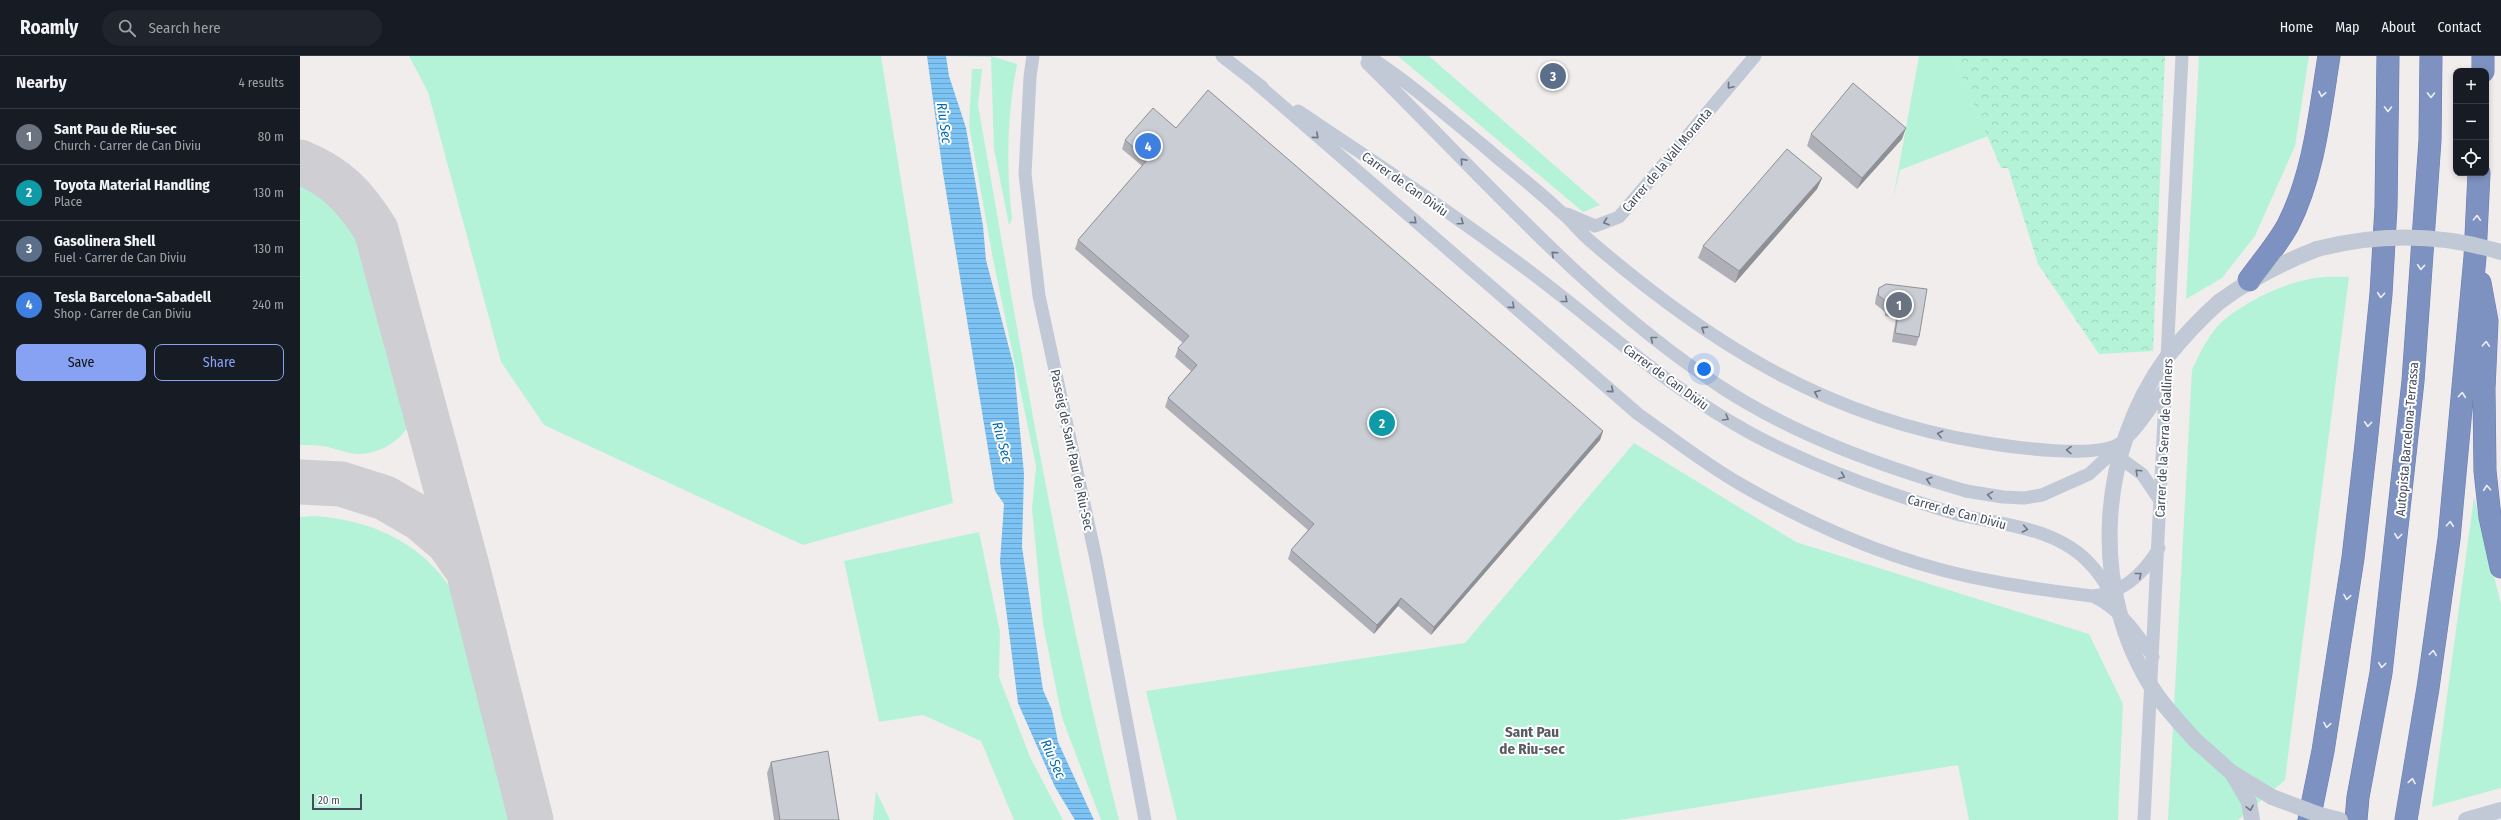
<!DOCTYPE html>
<meta charset="utf-8">
<style>
:root{--surface:#171b24;--page:#20242c;--text:#f1f3f6;--muted:#9ea1a6;--line:#363941;--accent:#87a2f3}
body{margin:0;font-family:"Fira Sans Condensed",sans-serif;background:var(--page);color:var(--text)}
.controls{position:absolute;right:12px;top:12px;display:grid;overflow:hidden;border-radius:8px;box-shadow:0 2px 6px #0003}
.controls button{width:36px;height:36px;display:grid;place-items:center;padding:0;border:0;border-bottom:1px solid var(--line);background:var(--surface);color:var(--text);font:20px sans-serif}
.scale{position:absolute;left:12px;bottom:10px;width:50px;box-sizing:border-box;padding-left:4px;border:2px solid #434b5c;border-top:0;font-size:11px;line-height:14px;white-space:nowrap;color:#434b5c;-webkit-text-stroke:3px #fff;paint-order:stroke}
.you{position:absolute;left:1404px;top:313px;width:14px;height:14px;margin:-10px;border:3px solid #fff;border-radius:50%;background:#1a73e8;box-shadow:0 0 0 6px #1a73e833}
.badge{display:grid;place-items:center;width:26px;height:26px;border-radius:50%;background:var(--accent);color:#fff;font-size:13px;font-weight:700}
.pin{position:absolute;translate:-50% -50%;border:2px solid #fff;box-shadow:0 1px 4px #0006}
.list{margin:0;padding:0;list-style:none}
h2{display:flex;justify-content:space-between;align-items:center;height:52px;margin:0;padding:0 16px;font-size:17px}
h2 small{font-size:13px;font-weight:400;color:var(--muted)}
.list li{display:grid;grid-template-columns:26px 1fr auto;gap:12px;align-items:center;box-sizing:border-box;height:56px;padding:0 16px;border-top:1px solid var(--line)}
.list b{display:block;font-size:15px;white-space:nowrap}
.list p{margin:0;font-size:13px;white-space:nowrap;color:var(--muted)}
.list em{font-size:13px;font-style:normal;color:var(--muted)}
.actions{display:flex;gap:8px;padding:12px 16px}
.actions a{flex:1;padding:9px 0;border:1px solid var(--accent);border-radius:8px;text-align:center;font-size:14px;color:var(--accent)}
.actions .main{background:var(--accent);color:#111}
.icon{flex:none;width:22px;height:22px;fill:none;stroke:currentColor;stroke-width:2;stroke-linecap:round;stroke-linejoin:round}
.map{position:relative;flex:none;width:2201px;height:764px;overflow:hidden}
header{display:flex;align-items:center;gap:24px;box-sizing:border-box;height:56px;padding:0 20px;background:var(--surface);border-bottom:1px solid var(--line)}
header strong{font-size:19px}
nav{display:flex;gap:22px;margin-inline-start:auto;font-size:14px}
.search{width:280px;height:36px;background:var(--page);display:flex;align-items:center;gap:10px;box-sizing:border-box;padding:0 14px;border-radius:22px;color:var(--muted);font-size:15px}
main{display:flex}
aside{flex:1;background:var(--surface)}
.map>svg:first-child{display:block}
.green{fill:#b5f3d9}
.park{fill:url(#park-crowns)}
.water{fill:url(#water-rules)}
.lines{fill:none;stroke-linecap:round;stroke-linejoin:round}
.taxiway{stroke:#cfced2;stroke-width:45}
.motorway-casing{stroke:#6a7cad;stroke-width:23}
.minor{stroke:#c1c8d6;stroke-width:13}
.tertiary{stroke:#c1c8d6;stroke-width:16}
.motorway{stroke:#7e92c1;stroke-width:22}
.minor-bridge{stroke:#c1c8d6;stroke-width:13}
.tertiary-bridge{stroke:#c1c8d6;stroke-width:16}
.wall{fill:#afb0b7}
.shaded-wall{fill:#8e9095}
.building{fill:#cbcdd5;stroke:#8e9095}
.oneway{stroke:#6f7787}
.oneway2{stroke:#eceff6}
.labels{text-anchor:middle;dominant-baseline:central;stroke-width:4;stroke-linejoin:round;paint-order:stroke}
.street-label{font-size:13px;fill:#434b5c;stroke:#fff}
.water-label{font-size:14px;font-style:italic;fill:#0069b2;stroke:#fff}
.quarter-label{font-size:15px;font-weight:bold;fill:#585b62;stroke:#fff}
</style>
<header>
<strong>Roamly</strong>
<div class="search"><svg class="icon" aria-label="search" viewBox="0 0 24 24"><circle cx="10" cy="10" r="6"/><path d="M15 15l6 6"/></svg>Search here</div>
<nav><a>Home</a><a>Map</a><a>About</a><a>Contact</a></nav>
</header>
<main>
<aside>
<h2>Nearby<small>4 results</small></h2>
<ul class="list">
<li><span class="badge" style="background:#6b7280">1</span><div><b>Sant Pau de Riu-sec</b><p>Church · Carrer de Can Diviu</p></div><em>80 m</em></li>
<li><span class="badge" style="background:#0f9aa8">2</span><div><b>Toyota Material Handling</b><p>Place</p></div><em>130 m</em></li>
<li><span class="badge" style="background:#5c6f8a">3</span><div><b>Gasolinera Shell</b><p>Fuel · Carrer de Can Diviu</p></div><em>130 m</em></li>
<li><span class="badge" style="background:#3f7fe0">4</span><div><b>Tesla Barcelona-Sabadell</b><p>Shop · Carrer de Can Diviu</p></div><em>240 m</em></li>
</ul>
<div class="actions"><a class="main">Save</a><a>Share</a></div>
</aside>
<div class="map">
<svg width="2201" height="764" viewBox="0 0 2201 764">
<defs>
<pattern id="park-crowns" width="20" height="18" patternUnits="userSpaceOnUse"><rect width="20" height="18" fill="#b5f3d9"/><path d="M2 6a3 3 0 1 1 6 0M12 15a3 3 0 1 1 6 0" fill="none" stroke="#9dd2bd"/></pattern>
<pattern id="water-rules" width="6" height="5" patternUnits="userSpaceOnUse"><rect width="6" height="5" fill="#7dc4f5"/><path d="M0 2.5h6" fill="none" stroke="#68a1ca"/></pattern>
</defs>
<rect width="100%" height="100%" fill="#f0edec"/>
<!-- green -->
<path class="green" d="M109 0H581L653 447 503 489 244 369 201 306 128 36Z
M646 0H691L717 8C707 60 706 111 712 164L709 169 694 93 691 1Z
M1098 0H1129L1300 149 1283 156Z
M1619 0H1653L1688 80 1600 114 1593 143Z
M1899 0H2009L1995 90 1955 180 1922 222 1886 243Z
M672 13H682L678 49C720 288 759 528 819 764H801L762 662 743 568 732 453 736 410 693 203 669 69Z
M0 123C34 139 53 165 69 198L112 360C108 382 79 399 58 398 48 398 37 393 28 391 19 389 9 389 0 389Z
M2049 221 1985 724 1938 764H1868L1892 314C1899 298 1911 274 1925 263 1949 244 1980 229 2010 223 2022 220 2037 221 2049 221Z
M1334 387 1496 486 1789 578 1823 648 1818 764H1669L1658 709 1319 764H877L846 635 1165 587Z
M2174 441 2201 548V732L2132 751Z
M14 460C83 464 142 498 167 564 175 588 180 613 186 638 196 680 207 722 217 764H0V461Z
M679 476 700 576 699 621 730 701 763 764H714L681 685 623 659 579 666 544 505Z
M576 735 590 764H573Z"/>
<!-- park -->
<path class="park" d="M1653 0H1865L1853 295 1799 298 1738 208 1708 112H1701Z"/>
<!-- water -->
<path class="water" d="M627 0H646L649 20 666 72 683 170 686 204 714 311 724 418 722 491 743 634 752 654 758 686 794 764H775L755 731 718 647 700 506 704 448 695 435 691 411 643 117Z"/>
<g class="lines">
<!-- taxiway -->
<path class="taxiway" d="M0 106C37 121 55 141 76 174L168 514 231 764
M0 426 41 428 85 442 121 463 148 486 164 509"/>
<!-- motorway casing -->
<g class="motorway-casing">
<path id="motorway" d="M2183 15V0
M1949 224C1962 206 1977 189 1988 169 2014 118 2020 56 2029 0
M2180 227 2187 265 2184 333 2185 415 2190 461 2201 511
M2009 764 2023 695 2053 502 2066 388 2081 238 2086 151 2088 0
M2056 764 2058 741 2081 617 2113 325 2130 84 2131 0
M2106 764 2128 632 2149 483 2175 201 2179 117"/>
</g>
<!-- minor -->
<path class="minor" d="M733 0 730 21 725 118 739 240 796 503 845 764
M922 0 962 31
M1068 0C1109 26 1147 60 1185 91 1210 113 1237 133 1261 156 1271 164 1279 175 1288 183 1406 285 1525 361 1681 386 1711 391 1799 404 1822 386 1837 375 1855 345 1867 330
M1067 7C1182 120 1286 242 1421 331 1496 380 1581 410 1666 435
M955 26 1338 358C1372 382 1405 408 1440 428 1518 473 1608 511 1697 526 1728 532 1761 536 1792 540 1823 538 1844 517 1859 492
M998 55C1073 105 1149 155 1221 209 1298 266 1367 332 1452 378 1518 413 1588 438 1660 459
M1267 158 1295 170 1319 161 1455 0
M1813 397 1842 418 1861 446
M1793 540C1821 554 1836 576 1853 601
M1844 764 1882 0"/>
<!-- tertiary -->
<path class="tertiary" d="M1919 246C1950 223 1981 207 2017 193
M1895 684 1931 716 1972 741
M1932 717 1949 746 1952 764
M2166 764 2201 754"/>
<!-- motorway -->
<use href="#motorway" class="motorway"/>
<!-- minor-bridge -->
<path class="minor-bridge" d="M1666 435 1703 441 1724 442 1742 439 1789 418 1824 386
M1660 459C1704 469 1759 472 1791 509 1801 519 1808 532 1815 544"/>
<!-- tertiary-bridge -->
<path class="tertiary-bridge" d="M2017 193C2079 177 2139 177 2201 196
M1895 684C1881 668 1866 653 1854 635 1789 535 1797 397 1867 301 1883 281 1900 263 1919 246
M1972 741 2020 759 2040 764"/>
</g>
<!-- wall -->
<path class="wall" d="M876 72 1303 375 1300 384 1131 579 1098 550 1074 578 988 503 991 494 1008 474 865 351 868 342 891 315 875 301 878 292 883 287 775 193 778 184 842 110 822 93 825 84Z
M1511 78 1602 83 1557 133 1507 90Z
M1522 122 1517 133 1435 227 1398 202 1403 190Z
M1586 228 1619 281 1616 290 1592 286 1596 262 1585 260V256L1575 248 1576 241 1579 232Z
M471 706 539 764H474L467 717Z"/>
<!-- shaded-wall -->
<path class="shaded-wall" d="M1606 72 1602 83 1557 133 1562 122Z
M1522 122 1517 133 1435 227 1439 215Z
M1303 375 1300 384 1131 579 1134 571Z
M1101 542 1098 550 1074 578 1077 569Z"/>
<!-- building -->
<path class="building" d="M1553 27 1606 72 1562 122 1511 78Z
M908 34 1303 375 1134 571 1101 542 1077 569 991 494 1014 468 868 342 897 309 878 292 889 280 778 184 848 103 825 84 853 52 876 72Z
M1487 93 1522 122 1439 215 1403 190Z
M1586 228 1627 233 1619 281 1595 277 1599 253 1588 251V247L1578 239 1579 232Z
M528 695 539 764H480L471 706Z"/>
<!-- one-way arrows -->
<defs><path id="oneway-chevron" d="M-2-3.5L2.5 0L-2 3.5" fill="none" stroke-width="1.6" stroke-linecap="round" stroke-linejoin="round"/></defs>
<g class="oneway">
<use href="#oneway-chevron" transform="translate(1430 30) rotate(130)"/>
<use href="#oneway-chevron" transform="translate(1016 80) rotate(41)"/>
<use href="#oneway-chevron" transform="translate(1163 105) rotate(-132)"/>
<use href="#oneway-chevron" transform="translate(1114 165) rotate(41)"/>
<use href="#oneway-chevron" transform="translate(1161 166) rotate(35)"/>
<use href="#oneway-chevron" transform="translate(1306 166) rotate(161)"/>
<use href="#oneway-chevron" transform="translate(1254 198) rotate(-138)"/>
<use href="#oneway-chevron" transform="translate(1265 244) rotate(39)"/>
<use href="#oneway-chevron" transform="translate(1212 250) rotate(41)"/>
<use href="#oneway-chevron" transform="translate(1404 273) rotate(-147)"/>
<use href="#oneway-chevron" transform="translate(1353 283) rotate(-142)"/>
<use href="#oneway-chevron" transform="translate(1311 334) rotate(40)"/>
<use href="#oneway-chevron" transform="translate(1517 337) rotate(-157)"/>
<use href="#oneway-chevron" transform="translate(1426 362) rotate(30)"/>
<use href="#oneway-chevron" transform="translate(1640 378) rotate(-168)"/>
<use href="#oneway-chevron" transform="translate(1769 394) rotate(-178)"/>
<use href="#oneway-chevron" transform="translate(1838 416) rotate(-137)"/>
<use href="#oneway-chevron" transform="translate(1542 420) rotate(22)"/>
<use href="#oneway-chevron" transform="translate(1629 424) rotate(-163)"/>
<use href="#oneway-chevron" transform="translate(1690 439) rotate(-171)"/>
<use href="#oneway-chevron" transform="translate(1725 473) rotate(11)"/>
<use href="#oneway-chevron" transform="translate(1839 519) rotate(-39)"/>
<use href="#oneway-chevron" transform="translate(1950 752) rotate(78)"/>
</g>
<g class="oneway2">
<use href="#oneway-chevron" transform="translate(2022 38) rotate(101)"/>
<use href="#oneway-chevron" transform="translate(2131 39) rotate(91)"/>
<use href="#oneway-chevron" transform="translate(2088 53) rotate(91)"/>
<use href="#oneway-chevron" transform="translate(2177 162) rotate(-87)"/>
<use href="#oneway-chevron" transform="translate(2121 211) rotate(94)"/>
<use href="#oneway-chevron" transform="translate(2081 239) rotate(95)"/>
<use href="#oneway-chevron" transform="translate(2186 288) rotate(-87)"/>
<use href="#oneway-chevron" transform="translate(2162 339) rotate(-85)"/>
<use href="#oneway-chevron" transform="translate(2068 368) rotate(94)"/>
<use href="#oneway-chevron" transform="translate(2187 432) rotate(-95)"/>
<use href="#oneway-chevron" transform="translate(2150 468) rotate(-85)"/>
<use href="#oneway-chevron" transform="translate(2098 480) rotate(97)"/>
<use href="#oneway-chevron" transform="translate(2047 541) rotate(99)"/>
<use href="#oneway-chevron" transform="translate(2133 597) rotate(-82)"/>
<use href="#oneway-chevron" transform="translate(2082 609) rotate(97)"/>
<use href="#oneway-chevron" transform="translate(2027 669) rotate(99)"/>
<use href="#oneway-chevron" transform="translate(2112 725) rotate(-80)"/>
</g>
<g class="labels">
<!-- street labels -->
<g class="street-label">
<text transform="translate(1367 104) rotate(-50)">Carrer de la Vall Moranta</text>
<text transform="translate(1105 128) rotate(35)">Carrer de Can Diviu</text>
<text transform="translate(1366 321) rotate(36)">Carrer de Can Diviu</text>
<text transform="translate(1864 382) rotate(-87)">Carrer de la Serra de Galliners</text>
<text transform="translate(2107 383) rotate(-85)">Autopista Barcelona-Terrassa</text>
<text transform="translate(772 394) rotate(78)">Passeig de Sant Pau de Riu-Sec</text>
<text transform="translate(1657 456) rotate(15)">Carrer de Can Diviu</text>
</g>
<!-- water labels -->
<g class="water-label">
<text transform="translate(644 67) rotate(82)">Riu Sec</text>
<text transform="translate(702 386) rotate(75)">Riu Sec</text>
<text transform="translate(753 703) rotate(66)">Riu Sec</text>
</g>
<!-- quarter labels -->
<g class="quarter-label">
<text x="1232" y="676">Sant Pau<tspan x="1232" dy="17">de Riu-sec</tspan></text>
</g>
</g>
</svg>
<div class="controls">
<button>+</button>
<button>−</button>
<button><svg class="icon" aria-label="locate" viewBox="0 0 24 24"><circle cx="12" cy="12" r="6"/><path d="M12 2v4M12 18v4M2 12h4M18 12h4"/></svg></button>
</div>
<div class="scale">20 m</div>
<div class="you"></div>
<div class="pin badge" style="left:1599px;top:249px;background:#6b7280">1</div>
<div class="pin badge" style="left:1082px;top:367px;background:#0f9aa8">2</div>
<div class="pin badge" style="left:1253px;top:20px;background:#5c6f8a">3</div>
<div class="pin badge" style="left:848px;top:90px;background:#3f7fe0">4</div>
</div>
</main>
